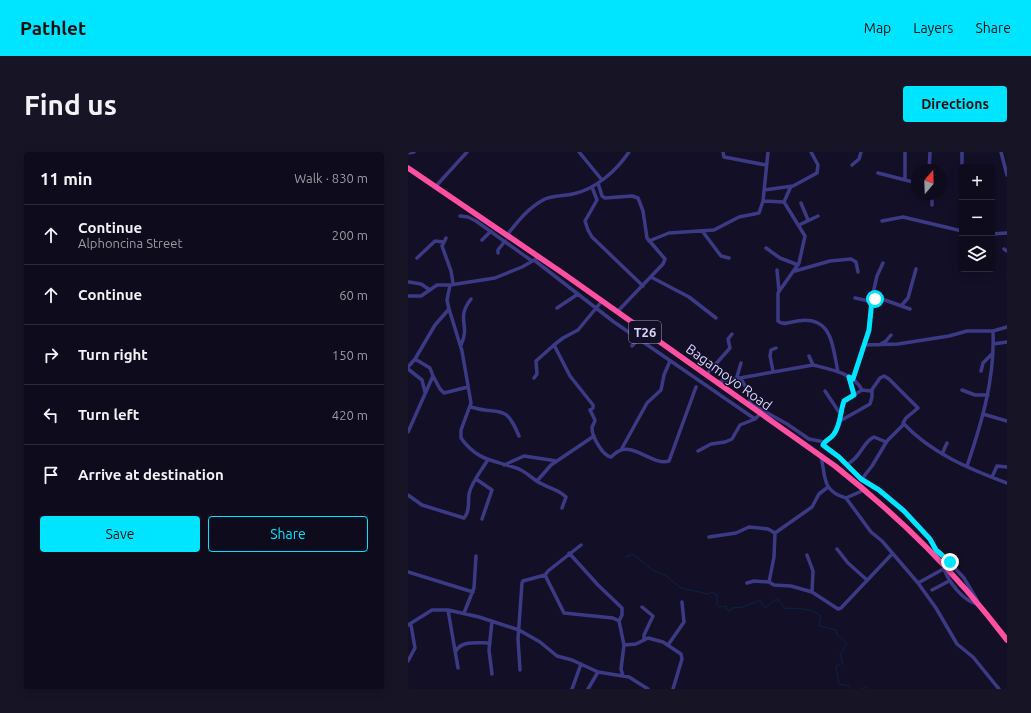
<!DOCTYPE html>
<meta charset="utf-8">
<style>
:root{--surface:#0e0b1c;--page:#171425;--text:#f1f3f6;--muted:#9b9ba3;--line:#2e2b3b;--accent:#00e5ff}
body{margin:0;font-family:Ubuntu,sans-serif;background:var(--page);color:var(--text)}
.controls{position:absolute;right:12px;top:12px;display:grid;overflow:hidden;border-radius:4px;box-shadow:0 2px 10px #0003}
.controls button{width:36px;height:36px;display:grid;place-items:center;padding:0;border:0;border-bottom:1px solid var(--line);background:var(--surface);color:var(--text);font:20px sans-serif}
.compass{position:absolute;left:503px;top:12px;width:36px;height:36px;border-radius:50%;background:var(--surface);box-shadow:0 2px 10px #0003;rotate:19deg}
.stop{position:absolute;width:12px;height:12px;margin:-9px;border:3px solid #00e5ff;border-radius:50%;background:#fff}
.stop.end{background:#00e5ff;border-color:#fff;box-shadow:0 1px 4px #0008}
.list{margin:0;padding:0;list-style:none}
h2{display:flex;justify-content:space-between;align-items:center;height:52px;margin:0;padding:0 16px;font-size:17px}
h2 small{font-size:13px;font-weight:400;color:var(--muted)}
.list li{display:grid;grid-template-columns:26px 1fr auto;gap:12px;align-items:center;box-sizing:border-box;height:60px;padding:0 16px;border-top:1px solid var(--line)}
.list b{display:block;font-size:15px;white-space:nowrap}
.list p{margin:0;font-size:13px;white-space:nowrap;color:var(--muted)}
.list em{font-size:13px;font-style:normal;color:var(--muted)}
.actions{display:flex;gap:8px;padding:12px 16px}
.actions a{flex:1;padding:9px 0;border:1px solid var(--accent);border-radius:4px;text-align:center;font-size:14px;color:var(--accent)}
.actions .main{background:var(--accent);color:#111}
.icon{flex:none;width:22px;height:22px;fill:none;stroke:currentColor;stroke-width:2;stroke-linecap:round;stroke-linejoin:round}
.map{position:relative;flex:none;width:599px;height:537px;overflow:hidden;border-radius:4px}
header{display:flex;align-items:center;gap:24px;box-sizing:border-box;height:56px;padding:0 20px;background:var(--accent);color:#111}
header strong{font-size:19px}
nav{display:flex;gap:22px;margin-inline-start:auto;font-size:14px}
.intro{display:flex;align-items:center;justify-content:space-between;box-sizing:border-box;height:96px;padding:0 24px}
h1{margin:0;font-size:28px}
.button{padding:10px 18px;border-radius:4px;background:var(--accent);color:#111;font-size:14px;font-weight:700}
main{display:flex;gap:24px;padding:0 24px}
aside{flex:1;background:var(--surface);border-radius:4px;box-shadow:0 2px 10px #0003}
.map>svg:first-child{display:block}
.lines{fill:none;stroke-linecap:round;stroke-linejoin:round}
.stream{stroke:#0c2248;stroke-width:1}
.minor{stroke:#3d3a85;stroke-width:3.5}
.highway{stroke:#ff4fa3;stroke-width:5.5}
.route{stroke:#00e5ff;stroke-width:5}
.labels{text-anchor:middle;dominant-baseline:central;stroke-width:3;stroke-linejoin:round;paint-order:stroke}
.shield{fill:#130f26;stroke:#9e99be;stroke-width:1}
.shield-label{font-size:13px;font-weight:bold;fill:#d9d4ff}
.street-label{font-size:14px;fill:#d9d4ff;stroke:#130f26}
</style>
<header>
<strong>Pathlet</strong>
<nav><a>Map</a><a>Layers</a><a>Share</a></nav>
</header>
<div class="intro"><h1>Find us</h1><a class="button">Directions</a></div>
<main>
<aside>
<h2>11 min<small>Walk · 830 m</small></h2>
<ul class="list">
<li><svg class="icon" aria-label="ahead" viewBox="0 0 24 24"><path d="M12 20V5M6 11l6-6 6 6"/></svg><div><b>Continue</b><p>Alphoncina Street</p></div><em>200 m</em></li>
<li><svg class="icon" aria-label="ahead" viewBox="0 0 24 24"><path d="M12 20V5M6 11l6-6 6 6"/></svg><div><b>Continue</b></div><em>60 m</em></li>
<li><svg class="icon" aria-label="right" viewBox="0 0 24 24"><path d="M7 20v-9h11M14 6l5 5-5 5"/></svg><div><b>Turn right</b></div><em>150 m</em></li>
<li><svg class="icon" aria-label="left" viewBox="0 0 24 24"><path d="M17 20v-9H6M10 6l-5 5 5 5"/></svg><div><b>Turn left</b></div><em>420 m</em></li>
<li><svg class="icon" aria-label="arrive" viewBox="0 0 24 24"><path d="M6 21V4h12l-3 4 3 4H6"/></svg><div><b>Arrive at destination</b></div></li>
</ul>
<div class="actions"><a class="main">Save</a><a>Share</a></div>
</aside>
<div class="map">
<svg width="599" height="537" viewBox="0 0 599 537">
<rect width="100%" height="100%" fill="#130f26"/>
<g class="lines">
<!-- stream -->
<path class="stream" d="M218 405 225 402 244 418 258 424 273 436 300 442 304 440 309 443V453L312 455 318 454V457L322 459 324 456 335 455 352 448 357 456 366 448H371L376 456C390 457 401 455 413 464L411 474 428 478 429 483 439 492 432 503 435 511 428 514 431 532 441 534 443 537
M454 537 459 534 461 537"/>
<!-- minor -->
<path class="minor" d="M171 0 194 28
M315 0 316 5 358 13
M497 0V28
M554 0V15
M593 0 599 23
M0 1 6 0
M444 13 451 7 453 0
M521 18 522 0
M470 21 509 31
M190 31 194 44 197 46 224 44 230 46 235 59 239 86 257 107 255 112 209 160
M554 31V15
M28 34 59 0
M184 35 189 48 177 69 180 78 184 85 235 134
M356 38 385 34 409 21 410 13 403 0
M524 42V53
M355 49 376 50 397 84 391 111 370 141V169C374 173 379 171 384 170 424 160 424 192 430 220
M376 50 383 34
M393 51 400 68
M52 64 60 65 68 69 124 109
M474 69 495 65 554 79
M391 73 410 64
M295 80 313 104 321 106
M584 82 599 81
M99 83C110 69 121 55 137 47 146 43 156 44 165 42 188 37 208 19 221 0
M38 86 34 94 43 119 45 131
M74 88 83 79
M241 89 261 81 306 78 331 65 351 61 355 49 360 0
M358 96 372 106 390 113
M596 97 599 99
M90 101V98L97 89
M9 106 27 89 35 90
M126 108 206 170 347 267
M369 118 371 139
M387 119 422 109 443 107 448 110 450 120
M243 125 281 145 308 166
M1 130 13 132 22 138
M0 144H13L29 133H42
M464 148 474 147 502 157
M194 149 170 178 155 186 146 193 162 224 185 253V256L182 258 187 268C187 271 184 273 184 276 184 285 195 304 203 305 206 303 208 300 211 299 226 291 245 314 261 309L288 235
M463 150 469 124 475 111
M493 154 500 146 508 117
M149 156 170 142
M41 157 54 199 63 251 53 278V286C70 310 87 308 111 317 120 321 125 328 134 332 143 337 150 337 158 345L154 356
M585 192 599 190
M53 193C63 172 47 168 63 147
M456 193 490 192 541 184 559 179H585L599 175
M471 193 478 189 483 183
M224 194 230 187
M401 204 405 213C421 217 446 221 454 238
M0 215 7 207
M0 217 14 228 17 240
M365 219 362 204 363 198 368 196
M573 219 575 211 584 202
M298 223 322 196 320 187 324 182
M25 224 32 237 36 241 60 235
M126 226 129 222 128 209 146 193
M441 226 446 243
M333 227 340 239 343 252 379 272 401 287 416 290
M445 227 461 178 464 152 461 149 447 146
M328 228 333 211
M309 230 405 213
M554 238 567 243H580
M417 239 433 263
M63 255C92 264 97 250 111 284
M575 262 599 269
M432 269 462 252 464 245V238
M0 280 25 224 22 216 7 207 27 173 41 157 39 148 42 133 87 126 114 115 128 107
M213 298 239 251 253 238 256 223 262 209
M290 299 303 292 317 290 324 287 332 273 347 267 352 262
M534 302 539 291
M413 305C418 324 413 339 438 346L456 338
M439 312C452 307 456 288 466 285L478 290 496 272
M96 313 116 304 149 309
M559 314C574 270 587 226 585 179
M584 325 589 314 599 315
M68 327 84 338 74 367
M453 328 464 314 479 289
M129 329 143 313 186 284
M0 343 14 353 56 366C62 360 60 350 61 342 63 331 73 319 79 309
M438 346 463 380 474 389 510 431 539 415
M301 385 328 381 341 375 360 377 367 381
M173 393 140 419 137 423 156 461 205 466 211 469 216 493 213 517 215 524
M429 397 440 411 459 428
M161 401 190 433 214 456V463L211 469
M399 403 405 419 404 440 430 457 433 456 484 402
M536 417C541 430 554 448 569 452
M0 420 65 440
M361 430 366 433 383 434 404 440
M339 431 346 429 361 430 366 405 367 381 404 355 411 342 420 335
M510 431 528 456 549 492 565 505 591 537
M524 438 541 429
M569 448 556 426 533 401 528 398 522 387 498 361 471 338 453 327 431 305 417 296 415 292 427 281 432 268 436 249 454 238 463 239 472 226 476 224 481 227 510 256 498 266 495 271C523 301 561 317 599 331
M234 455 245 464 236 483V487
M40 458 50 516
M56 461 66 436 68 404
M0 473 24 458H40L71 465 111 478 132 490 149 504 164 508 190 520 221 525 240 537
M216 493 228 492 240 486 255 490 273 502 274 507 265 537
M260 493 276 470 274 450
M48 499C54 488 70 491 82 491
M0 509 7 496 3 473
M112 518 110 487 114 431 115 429 137 423
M84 522 81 498 84 469
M164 537 173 512
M180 537 190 520"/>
<!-- highway -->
<path class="highway" d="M0 16 156 122 427 314C494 367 547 420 599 488"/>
</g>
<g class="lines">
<!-- route -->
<path class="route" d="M467 147 464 148 461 178 445 227 441 225 446 243 436 249C432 260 433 272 426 282 423 287 417 288 415 293L431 305 453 327 471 338 496 359 522 387 528 398 542 410"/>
</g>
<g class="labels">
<!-- shield labels -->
<rect class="shield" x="221" y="169" width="32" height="22" rx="3"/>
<g class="shield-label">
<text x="237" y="180">T26</text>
</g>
<!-- street labels -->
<g class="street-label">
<text transform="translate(321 225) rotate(36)">Bagamoyo Road</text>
</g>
</g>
</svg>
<div class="controls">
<button>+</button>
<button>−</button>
<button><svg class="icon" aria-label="layers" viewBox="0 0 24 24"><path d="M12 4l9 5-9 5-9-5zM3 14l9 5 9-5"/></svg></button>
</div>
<svg class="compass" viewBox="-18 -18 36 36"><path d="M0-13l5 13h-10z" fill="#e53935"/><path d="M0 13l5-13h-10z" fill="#9b9ba3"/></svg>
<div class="stop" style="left:467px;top:147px"></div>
<div class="stop end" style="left:542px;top:410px"></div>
</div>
</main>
